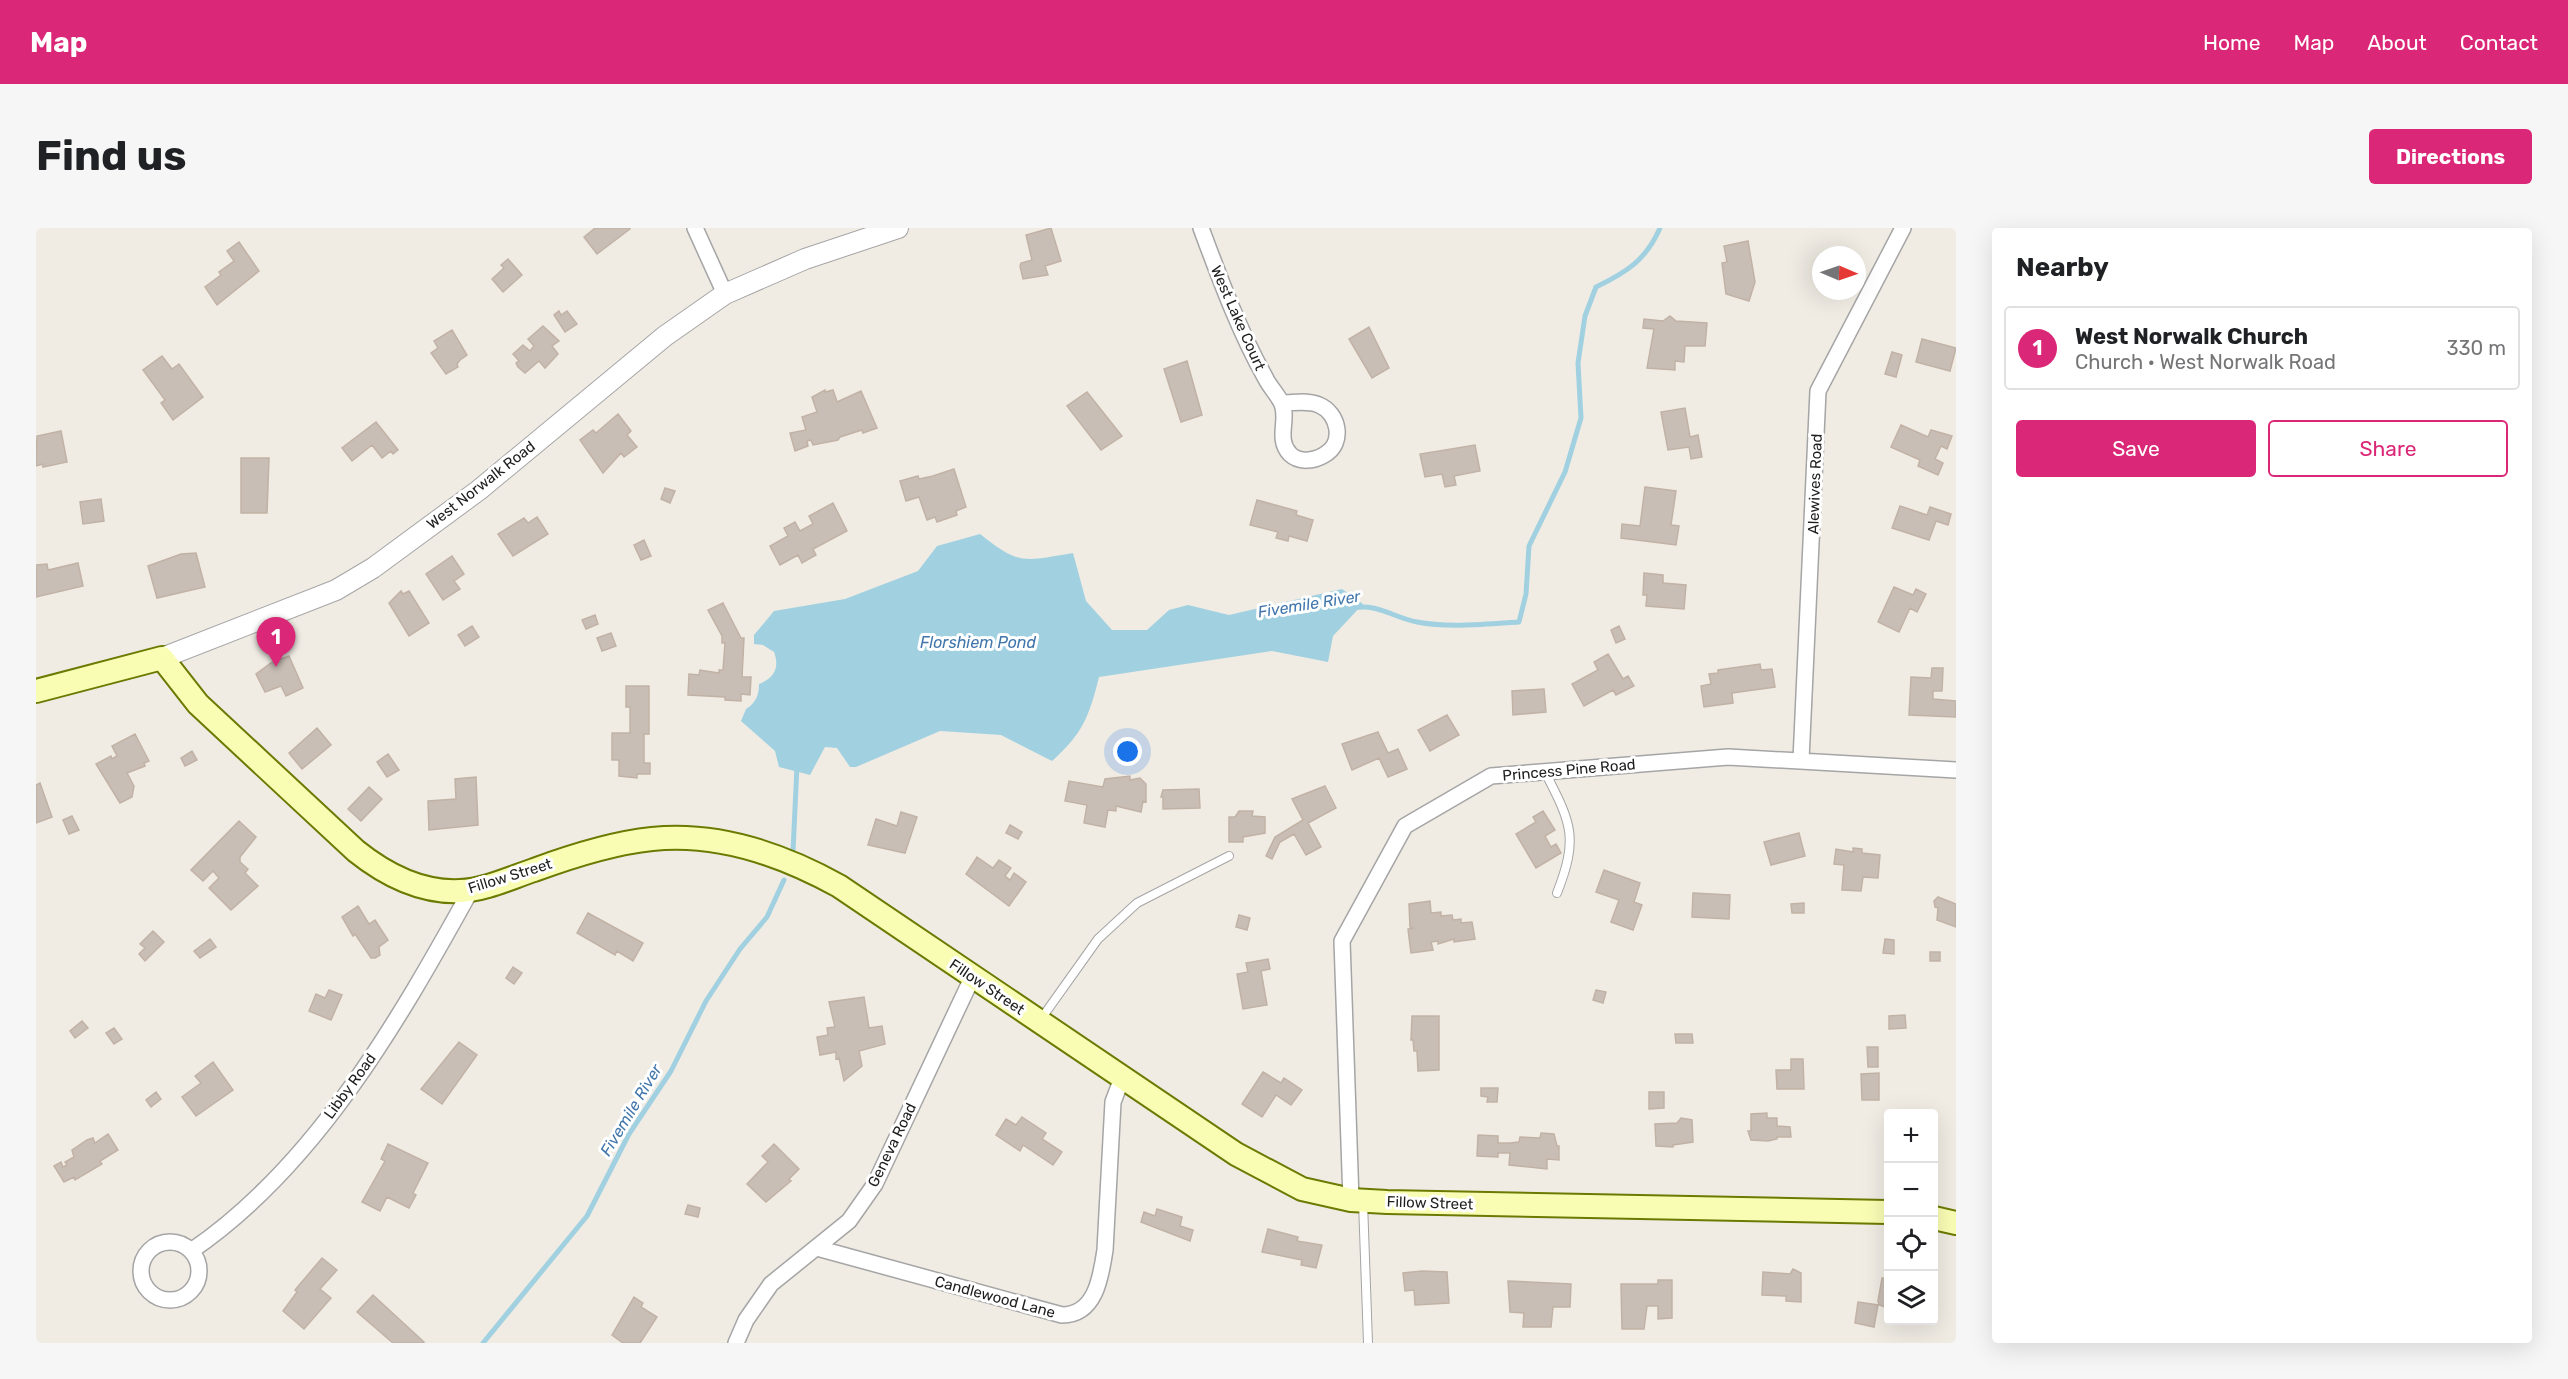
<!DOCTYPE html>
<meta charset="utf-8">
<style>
:root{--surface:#fff;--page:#f6f6f6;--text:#202124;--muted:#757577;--line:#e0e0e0;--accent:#db2777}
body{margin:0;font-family:Rubik,sans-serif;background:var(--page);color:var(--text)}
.controls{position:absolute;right:18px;bottom:18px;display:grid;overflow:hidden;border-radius:6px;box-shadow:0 6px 24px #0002}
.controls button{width:54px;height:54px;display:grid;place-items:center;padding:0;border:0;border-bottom:2px solid var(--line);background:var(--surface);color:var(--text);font:30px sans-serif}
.compass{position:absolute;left:1776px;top:18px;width:54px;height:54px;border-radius:50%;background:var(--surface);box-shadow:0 6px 24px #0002;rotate:92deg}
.you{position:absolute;left:1092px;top:524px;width:21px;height:21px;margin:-15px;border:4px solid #fff;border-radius:50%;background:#1a73e8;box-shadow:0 0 0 9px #1a73e833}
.badge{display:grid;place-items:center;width:39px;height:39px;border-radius:50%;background:var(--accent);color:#fff;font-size:20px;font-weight:700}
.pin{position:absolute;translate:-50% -50px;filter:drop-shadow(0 2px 3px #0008)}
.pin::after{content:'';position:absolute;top:32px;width:21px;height:18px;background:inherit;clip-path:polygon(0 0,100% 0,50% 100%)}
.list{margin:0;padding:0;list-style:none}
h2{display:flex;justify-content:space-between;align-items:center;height:78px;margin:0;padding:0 24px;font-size:26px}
h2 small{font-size:20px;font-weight:400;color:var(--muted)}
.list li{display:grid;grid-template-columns:39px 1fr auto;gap:18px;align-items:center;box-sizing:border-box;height:84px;margin:0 12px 12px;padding:0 12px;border:2px solid var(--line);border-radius:6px}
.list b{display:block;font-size:22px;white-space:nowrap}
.list p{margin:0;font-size:20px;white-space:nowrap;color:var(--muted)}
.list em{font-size:20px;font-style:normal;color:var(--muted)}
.actions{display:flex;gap:12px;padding:18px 24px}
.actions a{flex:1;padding:14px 0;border:2px solid var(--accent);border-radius:6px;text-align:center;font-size:21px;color:var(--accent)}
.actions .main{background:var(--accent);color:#fff}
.icon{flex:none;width:33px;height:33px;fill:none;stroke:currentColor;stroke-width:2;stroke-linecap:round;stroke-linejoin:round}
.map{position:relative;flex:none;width:1920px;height:1115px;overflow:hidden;border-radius:6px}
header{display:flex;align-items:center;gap:36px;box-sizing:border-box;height:84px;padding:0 30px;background:var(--accent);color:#fff}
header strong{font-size:28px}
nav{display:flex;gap:33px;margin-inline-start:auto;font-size:21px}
.intro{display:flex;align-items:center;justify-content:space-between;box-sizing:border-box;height:144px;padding:0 36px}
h1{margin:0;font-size:42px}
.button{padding:15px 27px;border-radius:6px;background:var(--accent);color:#fff;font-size:21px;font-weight:700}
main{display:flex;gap:36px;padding:0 36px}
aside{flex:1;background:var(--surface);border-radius:6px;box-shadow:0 6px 24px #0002}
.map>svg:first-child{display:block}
.water{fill:#a1d1e0}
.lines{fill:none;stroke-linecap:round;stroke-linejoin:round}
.stream{stroke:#a1d1e0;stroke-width:5}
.building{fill:#c8beb6;stroke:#c2b2a5;stroke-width:1.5}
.service-casing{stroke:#a5a5a5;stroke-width:10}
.minor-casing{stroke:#a5a5a5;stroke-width:18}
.tertiary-casing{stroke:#a5a5a5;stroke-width:22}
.secondary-casing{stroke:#6b7a00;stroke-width:26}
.service{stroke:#fff;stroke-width:8}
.minor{stroke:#fff;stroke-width:15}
.tertiary{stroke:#fff;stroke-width:20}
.secondary{stroke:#f9fdb4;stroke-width:22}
.labels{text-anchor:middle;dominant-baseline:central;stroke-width:6;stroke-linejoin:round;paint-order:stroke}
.street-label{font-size:15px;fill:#1e1e1e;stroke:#fff}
.water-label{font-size:16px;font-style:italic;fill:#4176ac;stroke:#fff}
</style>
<header>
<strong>Map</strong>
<nav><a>Home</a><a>Map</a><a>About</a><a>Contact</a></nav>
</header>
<div class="intro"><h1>Find us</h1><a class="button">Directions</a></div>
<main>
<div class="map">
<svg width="1920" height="1115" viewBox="0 0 1920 1115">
<rect width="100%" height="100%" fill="#f0ece4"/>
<!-- water -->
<path class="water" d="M944 306C984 338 988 333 1037 325L1050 373 1076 402H1111L1133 382 1152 377 1193 387 1306 361 1327 376 1297 408 1292 434 1236 423 1063 449C1053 489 1047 505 1016 533L965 507 904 503 820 539H814L801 520 789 519 774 547 743 539 739 523 705 493 710 481C720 475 723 467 723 456 738 450 744 440 738 424L727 417 718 416V407L738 383 809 371 882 343 901 318Z"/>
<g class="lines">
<!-- stream -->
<path class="stream" d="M1318 380C1340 375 1359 390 1381 394 1411 400 1452 396 1483 394L1490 366 1493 318 1529 244 1545 190 1542 135 1549 88 1560 59C1591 44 1610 32 1624 0
M757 623 761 538
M447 1115 551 988 593 906 635 843 670 773 704 721 731 689 748 652"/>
</g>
<!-- building -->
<path class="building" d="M559 0H593L594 1 561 26 548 9Z
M1015 0 1025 33 1009 38 1012 47 987 51 984 38 985 35 996 32 990 7Z
M1712 13 1719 54 1713 73 1690 66 1686 35 1691 34 1688 18Z
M203 14 223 43 181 77 169 59 185 47 183 44 198 33 191 23Z
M472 31 486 47 467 64 456 51 468 40 465 37Z
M523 83 525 87 531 83 541 96 529 104 518 87Z
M1634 88 1640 93 1671 95 1669 118H1649L1648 134 1639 133V142L1611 140 1618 101 1607 100 1608 91 1627 93Z
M507 98 523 113 516 118 522 126 509 140 503 133 489 145 482 139 480 135 483 133 477 126 487 117 494 123 498 118 492 111Z
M1333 99 1353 140 1336 150 1313 111Z
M416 102 431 127 424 132 421 136 422 139 410 146 395 125 402 120 398 113Z
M1886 111 1920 120 1914 143 1880 134Z
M1856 124 1866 127 1860 149 1849 146Z
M126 128 136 141 143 136 167 169 137 192 125 175 129 172 107 142Z
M1151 133 1166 187 1145 194 1128 141Z
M789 162V164L797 162 801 174 825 163 841 200 827 205 826 202 804 209 802 212 777 217 775 212 771 213 772 218 759 223 754 205 770 202 766 189 781 184 776 169Z
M1051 164 1086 208 1065 222 1031 178Z
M1649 180 1654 209 1662 207 1666 229 1655 231 1653 219 1632 222 1625 184Z
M582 186 595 203 591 207 601 219 588 229 585 225 567 245 544 212 557 202 560 205Z
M340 194 362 222 357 226 355 223 346 230 336 217 316 233 306 220Z
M1865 197 1892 209 1895 202 1916 208 1911 221 1905 218 1899 231 1907 235 1902 247 1882 238 1884 232 1855 219Z
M25 203 31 234 7 239V236L0 238 1 208Z
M1439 217 1444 243 1418 248 1420 257 1409 259 1406 246 1389 249 1384 226Z
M205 230H233L231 285H205Z
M918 241 930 279 920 283 921 287 901 294 899 289 891 292 883 269 870 273 864 253 882 248 883 251 897 248Z
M1609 259 1640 263 1635 297 1643 298 1640 317 1585 310 1586 296 1604 298Z
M629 260 639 263 634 275 625 271Z
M65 271 68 293 47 296 44 274Z
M1221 272 1261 283 1260 287 1277 292 1271 313 1253 308 1252 313 1240 310 1242 304 1214 297Z
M797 275 811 303 777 321 780 327 766 335 762 327 744 337 734 318 752 308 748 300 759 294 764 303 777 296 773 288Z
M1864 278 1891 287 1894 279 1915 286 1912 297 1900 293 1893 312 1856 300Z
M501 289 512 306 477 328 462 306 488 290 492 295Z
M608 312 615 328 605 332 598 317Z
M160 325 169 359 121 370 112 338 145 326Z
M416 328 428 346 418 353 424 361 407 372 390 346Z
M42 335 47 358 0 369V337L11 336 12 342Z
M1608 345 1627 347V355L1650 357 1648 381 1610 378 1611 367H1607Z
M1858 359 1877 367 1880 361 1890 366 1881 384 1874 380 1863 404 1842 394Z
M365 363 367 366 373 363 393 395 373 408 353 375Z
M687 375 705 410H708L706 449H715L714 467 705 466V473L689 472V469L652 467 653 446 663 447 664 442 683 445V442H687L689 415H686V408L672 382Z
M559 387 562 396 550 401 546 392Z
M436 398 443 409 429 418 422 407Z
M1583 398 1589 411 1580 415 1575 402Z
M575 405 580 418 566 423 561 410Z
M1572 426 1587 451 1592 448 1598 458 1580 467 1577 462 1548 478 1536 456 1562 442 1558 434Z
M253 428 267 460 250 468 245 458 229 464 220 446 235 435Z
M1724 436 1725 442 1736 441 1739 459 1696 465 1697 475 1668 479 1665 458 1675 456 1673 446 1682 445V442Z
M1896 440H1907L1906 463H1897V471L1920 473V489L1873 487 1875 449 1895 450Z
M590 458H613V506H608V535H614V546H601V550L583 548V532H576V505H594V479H590Z
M1508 461 1510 484 1477 487 1476 463Z
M1411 487 1423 507 1394 523 1382 502Z
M281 500 295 517 266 541 253 525Z
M1342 504 1352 525 1362 521 1371 541 1352 549 1343 530 1316 542 1306 516Z
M99 506 113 533 108 535 109 538 91 545 98 558 96 569 84 575 60 536 75 528 76 531 81 528 76 518Z
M156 523 161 532 149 538 145 530Z
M352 526 363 542 351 549 341 534Z
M1094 548V552L1104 550 1110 556V574L1107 573 1105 584 1080 578V583L1072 582 1069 599 1048 595 1051 577 1029 573 1033 553 1067 559 1069 551Z
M440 549 442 597 393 602 392 573 420 571 419 551Z
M4 555 16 589 0 595V557Z
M1289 558 1300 580 1272 595 1285 619 1270 627 1258 606 1244 614 1236 631 1230 628 1239 609 1267 592 1256 571Z
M333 559 346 571 325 593 312 581Z
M1163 561 1164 580 1127 581V569H1125L1127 562Z
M1203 583H1217L1216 588 1229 589V605L1207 609V614H1193V589H1199Z
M1507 583 1519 602 1509 608 1515 619 1520 616 1525 625 1500 640 1480 606 1500 594 1497 589Z
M865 584 881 589 869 625 832 617 840 591 861 598Z
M36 588 43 602 33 606 27 592Z
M203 593 220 609 204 629V634L212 641 209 645 222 658 195 682 173 660 183 650 177 643 167 653 155 642Z
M974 597 986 604 982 611 970 605Z
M1763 605 1769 628 1735 637 1728 614Z
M1817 620 1826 621V625L1844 627 1842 650 1827 649 1825 663 1806 662 1808 637 1798 636 1800 621 1817 624Z
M941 629 957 640 963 632 975 640 969 648 974 652 978 645 990 654 973 678 930 646Z
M1568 642 1604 655 1598 674 1606 677 1597 702 1575 694 1583 672 1560 664Z
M1657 665 1694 667 1693 691 1656 689Z
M1902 669 1920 676V699L1901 692 1902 680 1899 679 1898 673Z
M1394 673 1395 685 1405 684V688L1416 687 1417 692 1425 691V695L1436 694 1439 711 1418 714V711L1402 716V713L1395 714 1397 722 1375 725 1372 701 1377 700 1374 699 1373 676Z
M1768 675V685H1756L1755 676Z
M322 678 333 696 339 692 352 712 343 719 344 727 339 730H335L319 706 317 708 306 689Z
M552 685 607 715 597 733 581 723 579 727 541 705Z
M1203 687 1214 690 1211 702 1200 699Z
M117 703 128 714 109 733 103 726 109 720 104 716Z
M174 711 180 719 164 730 158 723Z
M1849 711 1858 712V726L1847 725Z
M1894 724H1904V733H1894Z
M1232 731 1234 741 1225 743 1231 777 1207 781 1201 746 1212 744 1210 735Z
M477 739 486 745 478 756 470 750Z
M293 762 306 767 295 792 273 783 280 766 289 770Z
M1560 762 1570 764 1567 775 1557 772Z
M828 769 833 800 846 798 849 816 823 823 826 838 808 853 803 830 800 831V824L784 827 781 809 792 807 791 800 799 799 793 774Z
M1869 787 1870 800 1853 801V788Z
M1376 788H1403V842L1382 843 1381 823H1378L1377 812H1375Z
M46 793 52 800 39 810 34 803Z
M78 800 86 811 78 816 70 805Z
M1639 806H1656L1657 815H1640Z
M423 814 441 827 406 876 385 861Z
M1831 819H1842V839H1832Z
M1755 831H1767L1768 861H1741L1740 842H1755Z
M177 834 197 862 160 888 146 869 165 855 159 848Z
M1227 844 1245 855 1248 850 1266 862 1255 877 1240 867 1226 889 1206 876Z
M1843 845V872H1826L1825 846Z
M1445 860H1462L1461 874H1451L1452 869 1445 868Z
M120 864 125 871 115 879 110 872Z
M1613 864H1628V880L1613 881Z
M1731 885V890H1741V898L1754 899 1755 909H1741V911L1732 913 1715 912 1712 903H1715V886Z
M986 889 1010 905 1006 911 1026 924 1017 937 987 917 984 923 960 907 970 891 980 897Z
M1645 890 1656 892 1657 914 1637 917V919L1620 918 1619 896 1641 895Z
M1505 905 1518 906 1521 918H1523V932L1511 931V941L1473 937 1474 925H1462V929L1441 928 1442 907 1462 908V915H1474L1483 914 1484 909 1504 910Z
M72 906 82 922 64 933 66 936 39 952 38 949 28 954 18 938 25 934 27 939 31 937 29 934 38 929 36 922 51 912 57 910 59 915Z
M352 916 392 935 377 965 380 967 373 980 351 969 344 983 326 974 349 933 345 931Z
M738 916 763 941 753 951 755 953 730 974 711 956 732 934 726 928Z
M652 977 664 980 662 989 649 986Z
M1121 981 1146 989 1144 998 1157 1002 1154 1013 1105 994 1108 984 1119 988Z
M1232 1001 1262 1009 1261 1013 1286 1017 1280 1040 1265 1037 1266 1032 1226 1024Z
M286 1030 301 1042 284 1061 295 1070 268 1101 247 1083 261 1064 259 1062Z
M1757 1041 1765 1045V1074L1750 1073V1068L1726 1067 1727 1044 1754 1046Z
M1386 1043 1411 1044 1413 1075 1379 1077 1378 1062 1369 1063 1367 1045Z
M1846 1050 1852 1051V1080L1843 1077 1842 1073Z
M1622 1052H1636V1090L1622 1091V1078H1611L1608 1101H1586L1585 1056H1622Z
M1472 1053 1535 1056 1534 1079H1517L1515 1099H1487L1488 1085 1474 1084Z
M337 1067 388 1114 386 1115H357L321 1084Z
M598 1069 607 1075 605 1079 621 1089 604 1115H587L576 1107Z
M1822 1074 1842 1077 1838 1099 1819 1095Z"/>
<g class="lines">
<!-- service casing -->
<g class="service-casing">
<path id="service" d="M1509 544C1535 595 1543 609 1521 665
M1005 791 1062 711 1101 675 1193 628
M1327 974 1332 1115"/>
</g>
<!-- minor casing -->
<g class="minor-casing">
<path id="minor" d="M659 0 689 66
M1165 0C1184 51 1203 103 1230 151 1234 159 1241 166 1245 174 1254 190 1239 210 1254 226 1263 235 1278 233 1288 227 1309 216 1303 185 1283 177 1273 172 1258 175 1247 175
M1765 532 1782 163 1867 0
M1315 972 1306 713 1369 598 1455 548 1692 529 1920 542
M105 1043a29 29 0 1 1 58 0a29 29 0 1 1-58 0Z
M781 1020 1026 1087C1060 1087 1065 1048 1069 1022L1077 874 1086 850
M155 1023C280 938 363 792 435 662
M700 1115 710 1092 735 1056 813 993 839 956 936 750"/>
</g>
<!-- tertiary casing -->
<g class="tertiary-casing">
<path id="tertiary" d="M126 430 300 362 337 340 443 262 629 108 689 66 769 31 862 0"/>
</g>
<!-- secondary casing -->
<g class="secondary-casing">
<path id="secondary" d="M0 463 126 430 162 476 320 623C350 647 384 665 424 663 449 662 474 650 498 642 536 628 576 615 616 611 681 604 747 627 803 658L1200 926 1266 961 1315 972 1351 974 1852 984
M1898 990 1920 995"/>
</g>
<!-- service -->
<use href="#service" class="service"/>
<!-- minor -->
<use href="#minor" class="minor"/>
<!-- tertiary -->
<use href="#tertiary" class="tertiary"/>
<!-- secondary -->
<use href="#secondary" class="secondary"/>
</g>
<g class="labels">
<!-- street labels -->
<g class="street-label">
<text transform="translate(1202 90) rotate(66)">West Lake Court</text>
<text transform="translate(1779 256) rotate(-88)">Alewives Road</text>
<text transform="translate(445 257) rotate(-38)">West Norwalk Road</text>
<text transform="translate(1533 542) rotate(-5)">Princess Pine Road</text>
<text transform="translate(474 648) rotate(-17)">Fillow Street</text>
<text transform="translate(951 759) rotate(34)">Fillow Street</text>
<text transform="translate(314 858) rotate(-54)">Libby Road</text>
<text transform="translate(856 917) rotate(-64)">Geneva Road</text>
<text transform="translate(1394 975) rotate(2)">Fillow Street</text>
<text transform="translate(959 1069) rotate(15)">Candlewood Lane</text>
</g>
<!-- water labels -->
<g class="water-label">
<text transform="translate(1273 376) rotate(-9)">Fivemile River</text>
<text x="942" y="414">Florshiem Pond</text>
<text transform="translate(595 882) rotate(-59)">Fivemile River</text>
</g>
</g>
</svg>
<div class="controls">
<button>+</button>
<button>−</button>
<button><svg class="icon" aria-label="locate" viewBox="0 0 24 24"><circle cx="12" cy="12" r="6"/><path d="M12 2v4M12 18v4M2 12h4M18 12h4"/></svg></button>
<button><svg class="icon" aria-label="layers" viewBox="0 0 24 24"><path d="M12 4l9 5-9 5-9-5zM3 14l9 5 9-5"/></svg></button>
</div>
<svg class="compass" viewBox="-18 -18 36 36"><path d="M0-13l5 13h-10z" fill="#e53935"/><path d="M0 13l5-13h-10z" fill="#757577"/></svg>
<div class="you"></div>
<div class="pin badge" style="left:240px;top:439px">1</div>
</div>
<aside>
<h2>Nearby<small></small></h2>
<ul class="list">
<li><span class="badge">1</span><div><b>West Norwalk Church</b><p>Church · West Norwalk Road</p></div><em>330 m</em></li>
</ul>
<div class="actions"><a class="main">Save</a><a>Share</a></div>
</aside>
</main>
